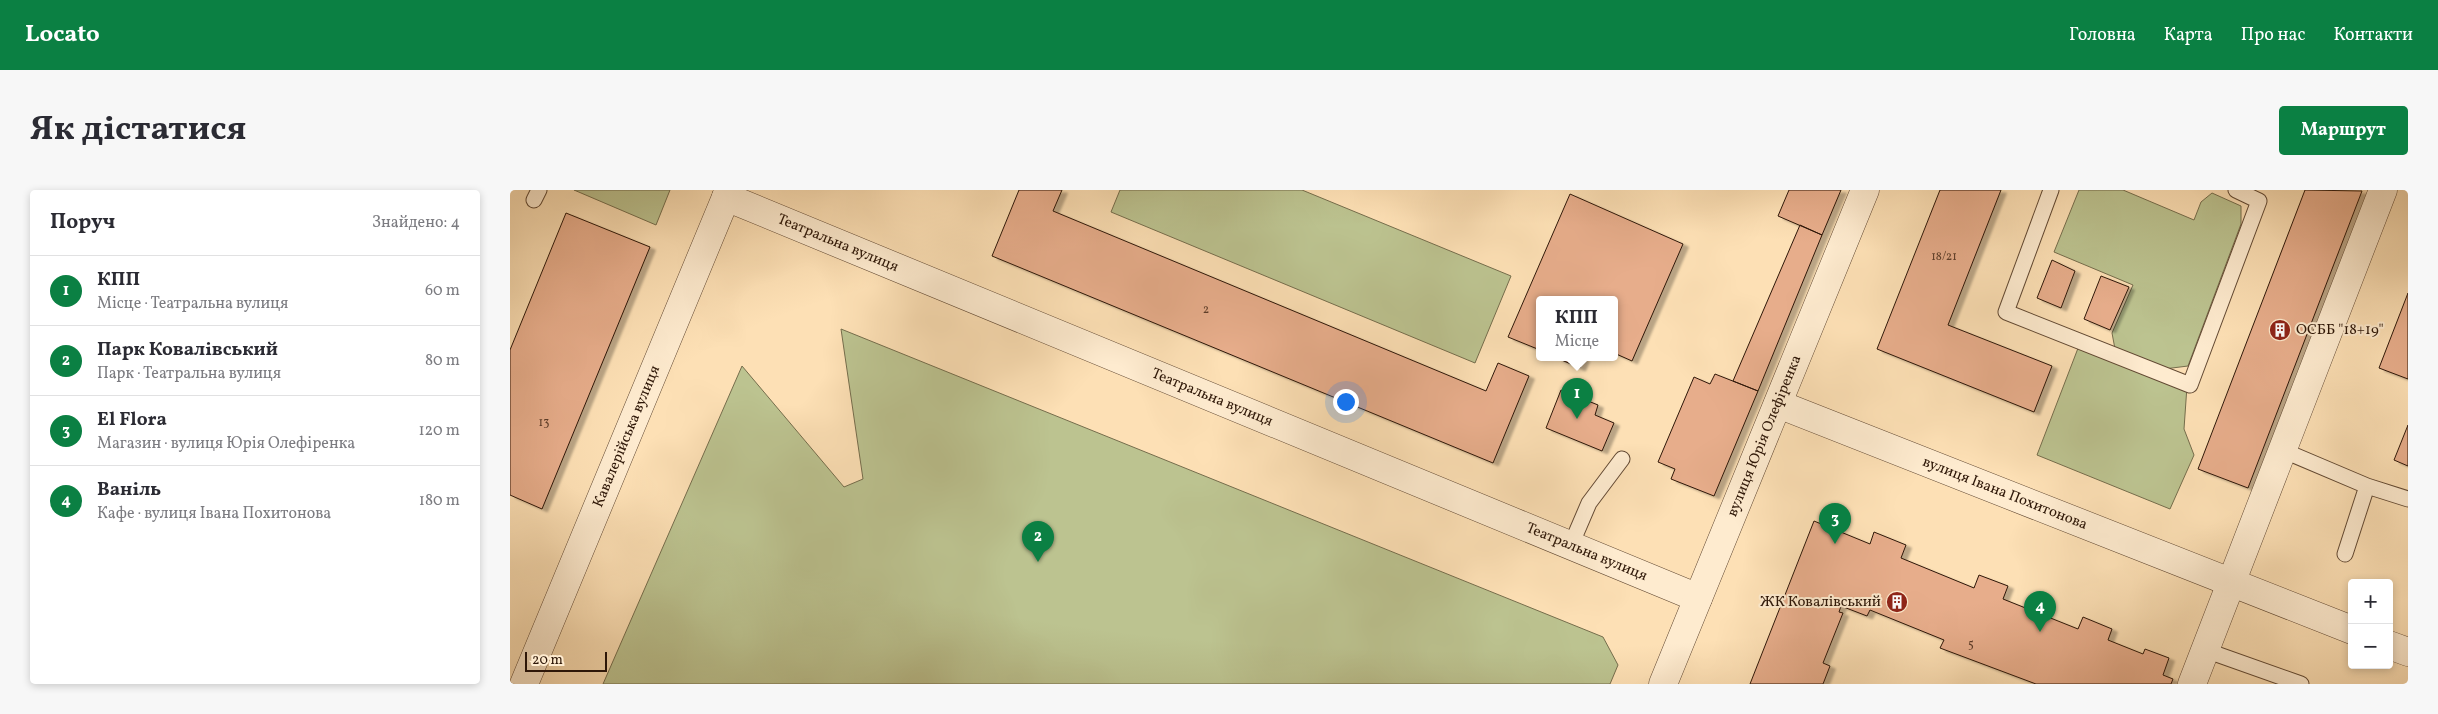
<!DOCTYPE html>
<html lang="uk">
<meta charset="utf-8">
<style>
:root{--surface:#fff;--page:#f7f7f7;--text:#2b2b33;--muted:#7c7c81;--line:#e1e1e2;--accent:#0b8043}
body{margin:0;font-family:Vollkorn,serif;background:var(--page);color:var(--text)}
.controls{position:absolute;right:15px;bottom:15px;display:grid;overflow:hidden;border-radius:5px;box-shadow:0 2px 8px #0003}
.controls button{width:45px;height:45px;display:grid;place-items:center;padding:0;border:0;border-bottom:1px solid var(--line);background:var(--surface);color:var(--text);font:25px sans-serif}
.scale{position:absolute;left:15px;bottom:12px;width:82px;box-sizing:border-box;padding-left:5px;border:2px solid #2e1708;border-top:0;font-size:14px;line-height:18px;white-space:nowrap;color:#2e1708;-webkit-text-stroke:4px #feebcf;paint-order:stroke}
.you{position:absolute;left:835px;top:211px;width:18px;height:18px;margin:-12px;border:4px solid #fff;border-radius:50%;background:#1a73e8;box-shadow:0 0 0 8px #1a73e833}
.badge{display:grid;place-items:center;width:32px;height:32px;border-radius:50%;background:var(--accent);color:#fff;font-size:16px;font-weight:700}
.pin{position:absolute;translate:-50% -41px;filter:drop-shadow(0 1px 2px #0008)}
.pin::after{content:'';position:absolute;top:26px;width:18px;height:15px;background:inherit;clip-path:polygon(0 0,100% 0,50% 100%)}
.popup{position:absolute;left:1026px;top:106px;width:82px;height:65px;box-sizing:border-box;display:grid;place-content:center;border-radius:5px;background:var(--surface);filter:drop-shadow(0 1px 4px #0005);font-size:16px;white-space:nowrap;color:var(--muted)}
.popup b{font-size:19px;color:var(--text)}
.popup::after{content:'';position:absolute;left:50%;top:100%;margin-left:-10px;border:10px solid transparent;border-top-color:var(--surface)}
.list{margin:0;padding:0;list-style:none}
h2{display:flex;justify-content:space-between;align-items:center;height:65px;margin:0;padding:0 20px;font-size:21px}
h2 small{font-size:16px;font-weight:400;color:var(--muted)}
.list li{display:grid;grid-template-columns:32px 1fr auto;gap:15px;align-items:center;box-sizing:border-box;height:70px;padding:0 20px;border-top:1px solid var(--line)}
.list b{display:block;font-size:19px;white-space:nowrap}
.list p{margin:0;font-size:16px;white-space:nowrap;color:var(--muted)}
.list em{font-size:16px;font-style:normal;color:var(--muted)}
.map{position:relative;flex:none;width:1898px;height:494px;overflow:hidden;border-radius:5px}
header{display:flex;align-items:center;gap:30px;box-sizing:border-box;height:70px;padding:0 25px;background:var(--accent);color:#fff}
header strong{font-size:24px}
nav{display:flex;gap:28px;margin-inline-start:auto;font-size:18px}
.intro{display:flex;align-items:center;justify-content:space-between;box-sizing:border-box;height:120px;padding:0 30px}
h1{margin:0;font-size:35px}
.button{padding:12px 22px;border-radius:5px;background:var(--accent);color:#fff;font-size:18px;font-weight:700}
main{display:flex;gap:30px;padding:0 30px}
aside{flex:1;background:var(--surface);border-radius:5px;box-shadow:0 2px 8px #0003}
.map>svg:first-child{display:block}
.green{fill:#bcc390;stroke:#756d4c}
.building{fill:#e7ad8b;stroke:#2e1708;filter:url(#shadow)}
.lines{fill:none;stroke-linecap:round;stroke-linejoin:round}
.service-casing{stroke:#624933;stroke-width:17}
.minor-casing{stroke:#624933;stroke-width:29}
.service{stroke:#feebcf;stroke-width:15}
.minor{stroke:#feebcf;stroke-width:28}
.labels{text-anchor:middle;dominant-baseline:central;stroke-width:4;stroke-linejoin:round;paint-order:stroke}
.number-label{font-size:12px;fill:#5c3c29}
.street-label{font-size:15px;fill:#2e1708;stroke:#feebcf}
.poi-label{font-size:15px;fill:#2e1708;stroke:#feebcf;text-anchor:start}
</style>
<header>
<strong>Locato</strong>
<nav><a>Головна</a><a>Карта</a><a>Про нас</a><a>Контакти</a></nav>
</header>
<div class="intro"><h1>Як дістатися</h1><a class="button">Маршрут</a></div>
<main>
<aside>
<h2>Поруч<small>Знайдено: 4</small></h2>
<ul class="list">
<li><span class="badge">1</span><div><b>КПП</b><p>Місце · Театральна вулиця</p></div><em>60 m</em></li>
<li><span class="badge">2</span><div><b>Парк Ковалівський</b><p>Парк · Театральна вулиця</p></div><em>80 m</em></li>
<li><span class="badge">3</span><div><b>El Flora</b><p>Магазин · вулиця Юрія Олефіренка</p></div><em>120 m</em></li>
<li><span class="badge">4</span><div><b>Ваніль</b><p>Кафе · вулиця Івана Похитонова</p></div><em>180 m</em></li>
</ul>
</aside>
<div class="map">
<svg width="1898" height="494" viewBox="0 0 1898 494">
<defs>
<filter id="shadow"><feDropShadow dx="5.5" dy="3" stdDeviation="1" flood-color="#0004"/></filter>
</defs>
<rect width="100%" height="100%" fill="#fde0b5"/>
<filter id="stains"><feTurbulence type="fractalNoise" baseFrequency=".004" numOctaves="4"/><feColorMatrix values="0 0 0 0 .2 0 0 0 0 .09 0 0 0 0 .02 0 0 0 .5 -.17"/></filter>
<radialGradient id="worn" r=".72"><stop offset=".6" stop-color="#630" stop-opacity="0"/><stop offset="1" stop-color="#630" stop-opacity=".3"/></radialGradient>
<!-- green -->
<path class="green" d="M64 0H160L146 35Z
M610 0H792L1001 86 965 173 601 22Z
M1569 0H1613L1684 30 1691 12 1702 3 1731 16V34L1678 176 1654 179 1605 159 1602 143 1623 95 1544 62Z
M331 139 1093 447 1108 475 1100 494H93L232 176 334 297 353 289Z
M1570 153 1677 196 1674 239 1684 265 1660 319 1527 265Z"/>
<!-- building -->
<path class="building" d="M509 0H552L543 21 976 201 988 173 1019 186 983 273 482 66Z
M1279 0H1331L1312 45 1268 26Z
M1430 0H1491L1438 135 1542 176 1524 222 1367 159Z
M1795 0 1852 1 1738 298 1688 279Z
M1060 4 1173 54 1122 171 1104 163V110H1030V160L998 147Z
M56 23 140 57 32 319 0 305V160Z
M1290 35 1312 45 1248 201 1223 191Z
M1542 70 1565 81 1551 118 1527 108Z
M1591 86 1619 97 1600 140 1574 129Z
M1898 103V189L1869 178Z
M1047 168H1074L1070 178Z
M1205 184 1248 201 1204 306 1161 289 1165 279 1148 272 1184 187 1200 194Z
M1051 200 1088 215 1085 225 1104 233 1092 261 1036 238Z
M1898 235V276L1884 270Z
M1304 331 1360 354 1364 342 1396 355 1391 368 1464 398 1469 385 1498 396 1493 409 1568 439 1573 427 1602 439 1598 450 1633 464 1635 459 1659 468 1653 485 1663 489 1661 494H1526L1430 458 1434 450 1360 420 1357 426 1331 416 1329 422 1333 423 1313 473 1320 476 1313 494H1240Z"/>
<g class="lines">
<!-- service casing -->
<g class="service-casing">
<path id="service" d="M1541 0 1496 122 1680 195 1749 11 1726 0
M24 10 29 0
M1772 260 1857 296 1898 309
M1061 355 1079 313 1112 269
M1835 364 1857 296
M1695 460 1791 494"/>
</g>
<!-- minor casing -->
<g class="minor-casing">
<g id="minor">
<path id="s1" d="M216 7 1188 408"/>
<path id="s2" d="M1268 214 1842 440"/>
<path d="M1879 455 1898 462"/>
<path id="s3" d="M14 494 219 0"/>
<path id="s4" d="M1153 494 1355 0"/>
<path d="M1682 494 1873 0"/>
</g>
</g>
<!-- service -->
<use href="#service" class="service"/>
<!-- minor -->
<use href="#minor" class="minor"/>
</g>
<!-- icons -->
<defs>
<g id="building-disc" transform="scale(1.125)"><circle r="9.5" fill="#8f2418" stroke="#feebcf"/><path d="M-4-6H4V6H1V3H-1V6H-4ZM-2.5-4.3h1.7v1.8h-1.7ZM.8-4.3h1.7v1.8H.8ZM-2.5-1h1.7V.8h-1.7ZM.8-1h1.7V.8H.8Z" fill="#fff"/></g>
</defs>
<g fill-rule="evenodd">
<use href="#building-disc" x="1770" y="140"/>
<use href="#building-disc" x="1387" y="412"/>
</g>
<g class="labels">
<!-- number labels -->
<g class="number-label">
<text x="1434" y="67">18/21</text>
<text x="696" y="120">2</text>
<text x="34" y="233">13</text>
<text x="1461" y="455">5</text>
</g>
<!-- street labels -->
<g class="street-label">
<text stroke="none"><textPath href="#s1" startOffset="121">Театральна вулиця</textPath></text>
<text stroke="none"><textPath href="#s1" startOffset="526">Театральна вулиця</textPath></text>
<text stroke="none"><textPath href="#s3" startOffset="268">Кавалерійська вулиця</textPath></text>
<text stroke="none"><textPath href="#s4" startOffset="268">вулиця Юрія Олефіренка</textPath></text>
<text stroke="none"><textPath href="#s2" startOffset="244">вулиця Івана Похитонова</textPath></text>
<text stroke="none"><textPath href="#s1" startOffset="931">Театральна вулиця</textPath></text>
</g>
<!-- poi labels -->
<g class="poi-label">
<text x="1786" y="140">ОСББ "18+19"</text>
<text x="1371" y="412" text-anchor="end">ЖК Ковалівський</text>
</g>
</g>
<rect width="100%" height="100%" filter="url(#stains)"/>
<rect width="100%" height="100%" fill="url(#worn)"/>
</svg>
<div class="controls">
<button>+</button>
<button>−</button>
</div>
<div class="scale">20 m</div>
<div class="you"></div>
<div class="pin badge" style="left:1067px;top:229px">1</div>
<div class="popup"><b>КПП</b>Місце</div>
<div class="pin badge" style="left:528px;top:372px">2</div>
<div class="pin badge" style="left:1325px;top:354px">3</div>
<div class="pin badge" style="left:1530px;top:442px">4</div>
</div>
</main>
